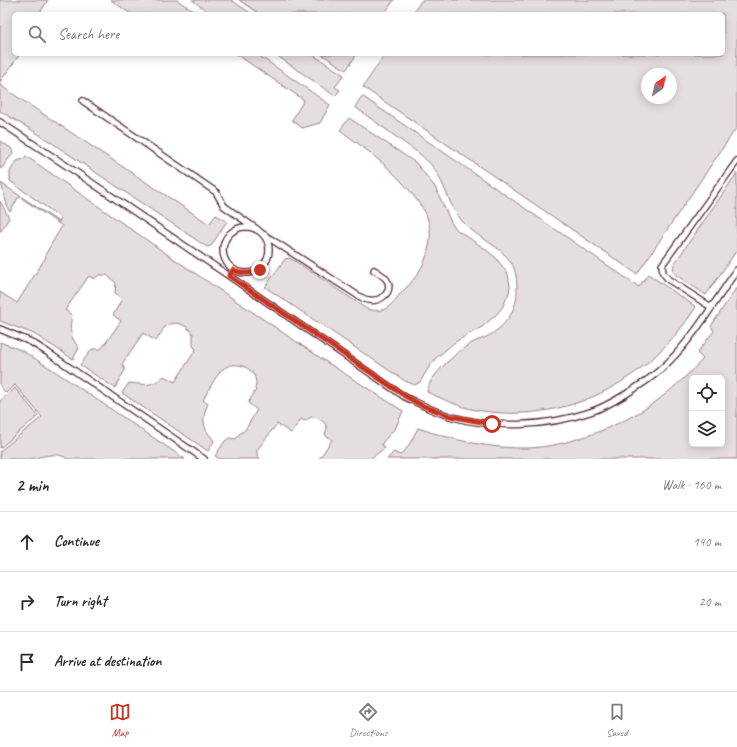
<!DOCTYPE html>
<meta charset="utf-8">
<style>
:root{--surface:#fff;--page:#f7f7f7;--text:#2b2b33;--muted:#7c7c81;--line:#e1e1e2;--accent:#c8321e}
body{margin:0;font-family:Caveat,sans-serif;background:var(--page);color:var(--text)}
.controls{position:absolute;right:12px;bottom:12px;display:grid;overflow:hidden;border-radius:6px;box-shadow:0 2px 10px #0003}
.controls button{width:36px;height:36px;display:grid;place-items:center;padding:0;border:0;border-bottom:1px solid var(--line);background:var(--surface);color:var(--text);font:20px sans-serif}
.compass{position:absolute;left:641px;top:68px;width:36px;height:36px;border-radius:50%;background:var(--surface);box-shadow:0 2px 10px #0003;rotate:34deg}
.stop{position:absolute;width:12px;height:12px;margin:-9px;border:3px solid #c8321e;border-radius:50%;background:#fff}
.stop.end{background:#c8321e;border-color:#fff;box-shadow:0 1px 4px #0008}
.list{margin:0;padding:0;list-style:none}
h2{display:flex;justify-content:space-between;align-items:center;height:52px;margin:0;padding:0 16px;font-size:17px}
h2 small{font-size:13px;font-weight:400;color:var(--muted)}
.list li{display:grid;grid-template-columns:26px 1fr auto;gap:12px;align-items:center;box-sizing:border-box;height:60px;padding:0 16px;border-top:1px solid var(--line)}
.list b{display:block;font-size:15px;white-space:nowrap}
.list em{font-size:13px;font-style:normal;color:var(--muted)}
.icon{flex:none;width:22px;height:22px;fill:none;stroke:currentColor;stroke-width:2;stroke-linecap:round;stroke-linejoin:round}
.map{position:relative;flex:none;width:737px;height:459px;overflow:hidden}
.search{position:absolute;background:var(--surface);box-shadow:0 2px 10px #0003;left:12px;right:12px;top:12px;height:44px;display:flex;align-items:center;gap:10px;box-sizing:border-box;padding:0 14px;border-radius:6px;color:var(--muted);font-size:15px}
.sheet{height:232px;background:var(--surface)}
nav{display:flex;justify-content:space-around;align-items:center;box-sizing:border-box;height:56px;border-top:1px solid var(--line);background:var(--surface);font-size:11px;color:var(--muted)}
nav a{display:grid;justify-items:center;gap:2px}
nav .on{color:var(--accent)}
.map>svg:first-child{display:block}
.green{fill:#e5dee0;stroke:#987e86;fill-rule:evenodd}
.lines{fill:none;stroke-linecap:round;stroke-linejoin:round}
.lane-casing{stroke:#4a1f2b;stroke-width:8}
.lane{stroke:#fff;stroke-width:5.5}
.route{stroke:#c8321e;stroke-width:5}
</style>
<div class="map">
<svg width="737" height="459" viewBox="0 0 737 459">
<rect width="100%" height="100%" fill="#fff"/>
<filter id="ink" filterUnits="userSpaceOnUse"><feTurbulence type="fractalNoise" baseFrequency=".025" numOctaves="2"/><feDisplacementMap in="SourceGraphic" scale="8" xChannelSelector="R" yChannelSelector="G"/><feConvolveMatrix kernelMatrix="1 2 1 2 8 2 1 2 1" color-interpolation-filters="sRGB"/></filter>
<g filter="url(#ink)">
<!-- green -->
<path class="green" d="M0 0H48L39 14H14V54H20L0 82Z
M111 0H177L198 14H131Z
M192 0H231L252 14H211Z
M239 0H394L384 14H260Z
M422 0H737V127L637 274 363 87 385 54H723V14H412ZM647 74H671V98H647Z
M236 54H257L330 105 320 123 302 128 292 120 304 100Z
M277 54H312L344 75 335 87 340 90 335 96 276 55Z
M321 54H357L346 70Z
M0 83 4 88 209 224 216 215 227 221 211 246 207 247 40 135 0 111Z
M362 96 639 287 648 274 696 307C648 382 566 426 476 410 459 407 443 399 427 392 428 389 429 384 431 381 440 367 456 353 470 344 476 340 484 339 490 335 507 325 518 308 517 288 517 281 516 271 512 264 501 245 476 238 462 221 450 207 447 191 438 175 434 167 428 161 421 155L355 107Z
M349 118 416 163 435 187 452 224 457 230 484 248 496 258 508 274 510 286 509 293 502 308 496 315 482 327 455 342 436 358 427 370 420 382 415 385 405 381 265 287 285 259 289 258 295 261 367 309C390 315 391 302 405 289 416 278 425 265 428 250 431 239 431 228 427 217 425 210 420 205 416 199 396 171 368 151 340 130Z
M0 141 11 148 13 153 2 168 0 169Z
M26 156 174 259 325 361 403 411 396 427 382 443V445L385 448 370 459H319L332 440 325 435 327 428C325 421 318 417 311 417L305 421 301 419 291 433 277 424 257 450V455L260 459H220L215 456 225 441 229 438 236 439 239 434 245 430 257 410 248 403 256 390 255 389C261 370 237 358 223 369 217 373 207 393 203 400L208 404C203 413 202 425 208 433 210 436 212 437 214 441L208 451 122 393 129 383C145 384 150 388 164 376L175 382 196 349 193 346V334C187 325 176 319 165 327 162 330 159 337 156 341L143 333 122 364 125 370 115 388 80 365 92 349H101L102 348 121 321 113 315 122 299 115 293 116 283 107 275H99L94 279 89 276 65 310 72 315C69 329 70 337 79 348L73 359 34 334 0 321V292L17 303 46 257 45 255 62 226 20 197 18 198 10 212 8 209 1 183 59 222 61 218 10 181V171L17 161 23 159Z
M737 173V250L706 295 676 275 673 271 674 264Z
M0 201 9 218 1 231H0Z
M737 287V459H387L394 452 400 455C408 449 413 437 418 428 453 440 491 449 528 448 568 447 626 424 658 400 674 388 689 374 703 359L697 353 714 331 711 326ZM692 378H722V444H692Z
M0 342 21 350 53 370 185 459H68C55 450 42 458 28 459 19 459 9 459 0 459V451L42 417 15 385 6 393 0 386Z
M15 388 38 416 0 448V401Z"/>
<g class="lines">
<!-- lane casing -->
<g class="lane-casing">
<path id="lane" d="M83 101 216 192 224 206 258 230
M0 122 76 172 229 276 233 270
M223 250a23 23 0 1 1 46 0a23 23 0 1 1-46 0Z
M263 234 357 295C361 297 365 300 369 300 379 302 392 294 388 282 386 277 379 273 374 270
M229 276 405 397C419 404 434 411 449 416 494 429 545 427 590 412 609 406 644 384 660 370 691 343 713 304 737 270
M711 307 669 280 663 273 662 265 737 161
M0 329 31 342 47 352 204 459"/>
</g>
<!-- lane -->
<use href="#lane" class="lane"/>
</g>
</g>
<g class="lines" filter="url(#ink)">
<!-- route -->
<path class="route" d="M260 270C250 274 243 274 233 270L229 276 405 396 421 405 450 416 492 424"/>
</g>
</svg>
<div class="controls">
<button><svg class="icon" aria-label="locate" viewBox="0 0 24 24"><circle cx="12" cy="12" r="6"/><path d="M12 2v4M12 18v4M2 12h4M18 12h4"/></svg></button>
<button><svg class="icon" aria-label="layers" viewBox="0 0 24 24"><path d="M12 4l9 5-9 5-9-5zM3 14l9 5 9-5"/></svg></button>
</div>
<svg class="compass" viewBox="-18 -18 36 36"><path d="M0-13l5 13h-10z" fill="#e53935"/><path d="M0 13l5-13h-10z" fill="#7c7c81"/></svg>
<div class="stop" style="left:492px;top:424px"></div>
<div class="stop end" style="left:260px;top:270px"></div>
<div class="search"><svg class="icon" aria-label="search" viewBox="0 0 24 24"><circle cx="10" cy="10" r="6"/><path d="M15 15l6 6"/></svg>Search here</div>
</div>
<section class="sheet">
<h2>2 min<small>Walk · 160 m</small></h2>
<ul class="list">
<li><svg class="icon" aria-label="ahead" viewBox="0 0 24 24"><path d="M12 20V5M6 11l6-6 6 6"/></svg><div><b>Continue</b></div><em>140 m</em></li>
<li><svg class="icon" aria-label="right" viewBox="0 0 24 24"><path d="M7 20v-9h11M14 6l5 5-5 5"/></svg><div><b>Turn right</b></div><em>20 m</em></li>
<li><svg class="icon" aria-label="arrive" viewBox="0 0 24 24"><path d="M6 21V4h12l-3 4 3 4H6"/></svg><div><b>Arrive at destination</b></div></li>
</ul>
</section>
<nav>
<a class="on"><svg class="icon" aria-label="map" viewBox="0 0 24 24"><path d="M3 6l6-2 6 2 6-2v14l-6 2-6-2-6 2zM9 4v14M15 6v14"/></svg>Map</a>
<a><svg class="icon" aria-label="directions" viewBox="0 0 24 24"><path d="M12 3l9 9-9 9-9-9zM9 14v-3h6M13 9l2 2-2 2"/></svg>Directions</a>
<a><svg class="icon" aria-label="saved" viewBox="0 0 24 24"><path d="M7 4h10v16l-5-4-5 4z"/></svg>Saved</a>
</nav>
